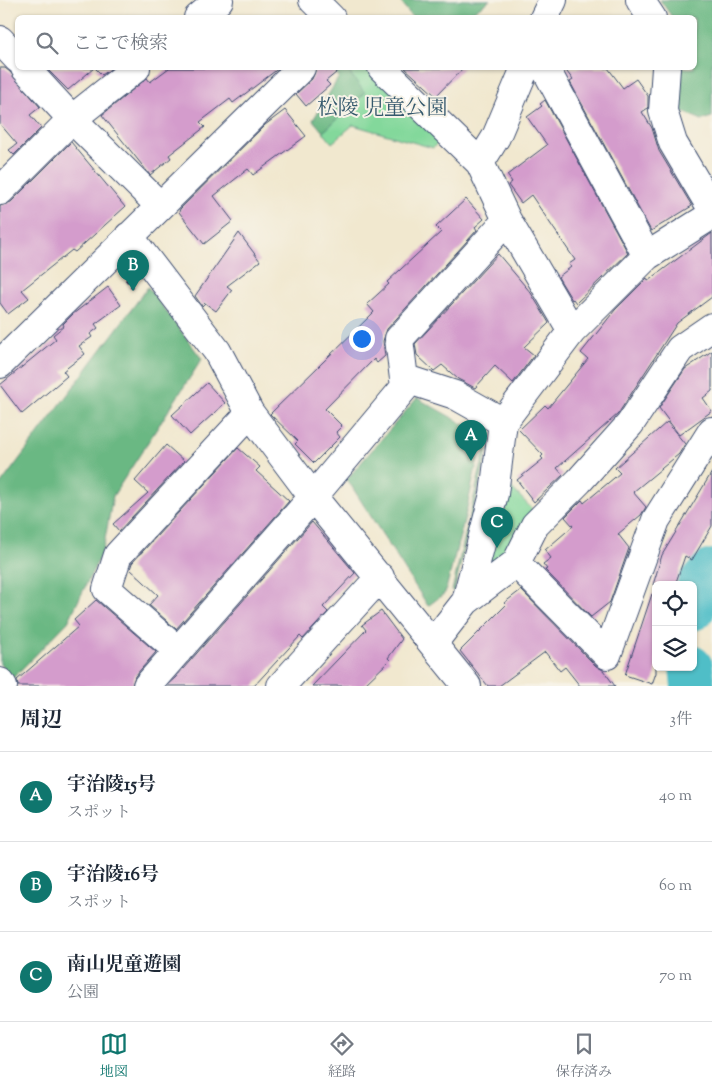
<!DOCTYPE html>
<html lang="ja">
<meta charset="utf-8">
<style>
:root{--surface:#fff;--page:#f2f2f3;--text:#1f2937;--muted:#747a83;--line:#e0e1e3;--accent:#0f766e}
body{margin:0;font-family:"Sorts Mill Goudy","Noto Serif JP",serif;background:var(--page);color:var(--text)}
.controls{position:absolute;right:15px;bottom:15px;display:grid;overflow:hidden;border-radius:8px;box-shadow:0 1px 4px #0004}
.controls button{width:45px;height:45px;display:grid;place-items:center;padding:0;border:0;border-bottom:1px solid var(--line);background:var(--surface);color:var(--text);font:25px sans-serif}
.you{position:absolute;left:361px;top:338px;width:18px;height:18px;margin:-12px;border:4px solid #fff;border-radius:50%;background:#1a73e8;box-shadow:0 0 0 8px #1a73e833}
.badge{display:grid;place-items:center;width:32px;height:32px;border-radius:50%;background:var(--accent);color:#fff;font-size:16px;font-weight:700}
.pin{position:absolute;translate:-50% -41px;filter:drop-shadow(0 1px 2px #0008)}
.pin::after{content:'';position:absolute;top:26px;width:18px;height:15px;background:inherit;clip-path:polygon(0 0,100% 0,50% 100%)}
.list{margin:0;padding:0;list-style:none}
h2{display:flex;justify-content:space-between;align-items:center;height:65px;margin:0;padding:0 20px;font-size:21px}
h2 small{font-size:16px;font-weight:400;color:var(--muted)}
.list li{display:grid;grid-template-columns:32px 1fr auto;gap:15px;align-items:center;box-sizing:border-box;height:90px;padding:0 20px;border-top:1px solid var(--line)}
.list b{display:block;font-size:19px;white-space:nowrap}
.list p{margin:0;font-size:16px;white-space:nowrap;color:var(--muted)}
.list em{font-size:16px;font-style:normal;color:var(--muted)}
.icon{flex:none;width:28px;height:28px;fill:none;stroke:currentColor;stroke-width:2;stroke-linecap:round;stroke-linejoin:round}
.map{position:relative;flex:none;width:712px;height:686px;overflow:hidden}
.search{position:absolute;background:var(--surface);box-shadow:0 1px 4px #0004;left:15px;right:15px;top:15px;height:55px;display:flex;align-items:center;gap:12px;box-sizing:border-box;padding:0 18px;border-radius:8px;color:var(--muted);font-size:19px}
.sheet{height:335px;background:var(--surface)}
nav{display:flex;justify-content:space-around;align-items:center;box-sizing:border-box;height:70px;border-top:1px solid var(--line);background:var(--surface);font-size:14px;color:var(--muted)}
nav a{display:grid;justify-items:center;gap:2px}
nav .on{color:var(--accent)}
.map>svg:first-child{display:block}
.green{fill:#83d89b;stroke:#4f847c}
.forest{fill:#6ab883;stroke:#427470}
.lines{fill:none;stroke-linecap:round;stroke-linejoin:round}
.river{stroke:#50bec7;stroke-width:44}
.building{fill:#d49ccc}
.minor-casing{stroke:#3b4b6f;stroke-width:30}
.path{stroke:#3b4b6f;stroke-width:3;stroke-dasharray:4 4;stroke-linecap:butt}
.minor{stroke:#fff;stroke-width:28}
.labels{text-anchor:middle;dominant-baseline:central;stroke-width:4;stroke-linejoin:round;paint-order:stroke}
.park-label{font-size:21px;fill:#35596d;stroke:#f7f3e8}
</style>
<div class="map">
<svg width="712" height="686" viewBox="0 0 712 686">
<rect width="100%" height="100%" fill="#f7f3e8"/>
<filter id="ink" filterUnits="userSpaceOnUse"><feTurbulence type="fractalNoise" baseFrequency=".02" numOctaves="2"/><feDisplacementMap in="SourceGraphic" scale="10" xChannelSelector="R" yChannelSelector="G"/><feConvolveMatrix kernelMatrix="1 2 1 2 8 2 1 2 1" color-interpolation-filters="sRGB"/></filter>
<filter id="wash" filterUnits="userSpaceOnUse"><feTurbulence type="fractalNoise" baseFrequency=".0096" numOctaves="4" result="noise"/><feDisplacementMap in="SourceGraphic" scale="20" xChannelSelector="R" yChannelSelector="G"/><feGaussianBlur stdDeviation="1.12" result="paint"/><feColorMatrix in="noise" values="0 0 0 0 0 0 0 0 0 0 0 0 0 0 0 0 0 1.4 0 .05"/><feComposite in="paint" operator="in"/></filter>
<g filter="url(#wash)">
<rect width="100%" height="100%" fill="#f1e8cf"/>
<!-- green -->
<path class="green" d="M346 68H374L445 136 433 148 353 125 332 143 323 132 364 93Z
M506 482 535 512 477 583Z"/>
<!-- forest -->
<path class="forest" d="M399 0H490L465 17 413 18Z
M660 0H712V117L702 120 681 111 679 79 681 68H694V18L672 17Z
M334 68H346L365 93 323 132 313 120 339 77Z
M148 287 202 359 113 496 103 550 68 622 12 679 0 664V485Z
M417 398 483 435 465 517 445 593 428 606 347 479Z
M487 441 488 448 454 592 452 591Z"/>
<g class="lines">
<!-- river -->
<path class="river" d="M693 609 699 585 712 571
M691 667 693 686"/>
</g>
<g id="blocks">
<!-- building -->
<path class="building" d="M0 68H5L10 72 40 107 30 115 41 128 14 155 9 150 17 144 0 124Z
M46 68H94L68 90Z
M95 68H112L102 75Z
M169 68H279L233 103 230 99 200 122 205 127 169 155 171 158 150 175 102 115 147 78 150 82Z
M316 68H342L326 81 330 85 306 106 296 94 312 79Z
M405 68H463L436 96Z
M564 68H608L623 88 636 79 648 96V108L642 112 652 128 659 151 692 206 651 231 570 82 573 80Z
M545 100 628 253 576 303 573 299 572 300 558 277 571 267 569 264 575 260 531 195 521 203 508 185 512 182 507 175 547 145 527 117 542 106 540 104Z
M285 110 306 136 253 175 248 169 214 196 233 221 204 244 179 212 180 209 265 125Z
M71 142 125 207 75 252 72 250 22 290 29 298 8 314 0 303V206L11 202Z
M466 199 484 219 475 227 477 230 387 329 383 341 385 356 377 363 374 359 325 409 342 426 336 432 340 437 314 463 295 444 298 441 270 414 374 312 367 304 389 284 387 282 441 232 436 227Z
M239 233 260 261 227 286 232 290 216 311 205 303 202 306 195 296Z
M712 233V297L677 323 618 414 557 468 563 475 534 502 517 480 543 459 541 457 543 455 519 430 545 405 548 408 588 359 581 353 615 310 647 278 648 281Z
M498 254 531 293 549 323 524 347 534 355 513 383 495 366 475 388 458 379 442 365 434 371 417 355 415 344Z
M108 287 121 305 95 324 98 328 90 334 92 337 79 346 85 354 63 371 67 376 22 414 0 385 56 339 53 335 64 326 63 324 73 314Z
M712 351V391L703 398 712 411 679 435 659 408 685 369Z
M207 383 225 403 190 435 172 415Z
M667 422 685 444 679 454 633 492 646 507 641 515 618 534 629 548 610 602 591 617 545 570 547 569 543 564 551 558 545 550 573 526 565 517 582 500 584 503 620 473 615 468Z
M166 445 184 461 119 531 113 524 148 493 135 481Z
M238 448 260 467 256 471 289 501 176 629 149 605 158 595 130 569 132 563Z
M712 472V526L692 560 685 556 675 585H653L662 555Z
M312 522 355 573 323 607 328 612 303 639 300 636 254 686H168Z
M521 590 596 666 603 670 615 686H580L565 667 560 671 545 652 499 686H488L460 651 506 605 504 603Z
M652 594 656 595V673L652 684 625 675Z
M96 600 156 652 135 676 132 686H18L17 680 79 626 74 620Z
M381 611 402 639 388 658 390 660 363 686H312L366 630 362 625Z"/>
</g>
</g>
<g filter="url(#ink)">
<use href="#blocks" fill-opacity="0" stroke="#3b4b6f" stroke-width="1"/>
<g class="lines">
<!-- minor casing -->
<g class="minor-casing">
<path id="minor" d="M313 0 331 18
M640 0 652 18
M198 18 219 0
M544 18 553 0
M0 40 18 59
M25 68 72 119 160 206
M382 68 480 163
M525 68 496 137 480 163 507 220 572 331
M545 68 647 256
M666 68 663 111 673 143 712 209
M0 191 72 119 136 68
M129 236 217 351 250 413 313 497 467 686
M0 364 301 68
M406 379 455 395 503 422
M516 563 607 655 656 520 712 431
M466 601 494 494 503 422 572 331 647 256 712 215
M434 642 466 601 516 563 535 525 579 481 630 424 680 349 712 327
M178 651 107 589 118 555 250 413
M0 682 3 686
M147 686 313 497 405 387 399 339 507 220
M281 686 380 577"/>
</g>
<!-- path -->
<path class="path" d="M126 279 133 288"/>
<!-- minor -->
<use href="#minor" class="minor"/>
</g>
</g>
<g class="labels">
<!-- park labels -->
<g class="park-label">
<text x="382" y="109">松陵 児童公園</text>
</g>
</g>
</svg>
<div class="controls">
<button><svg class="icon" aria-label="locate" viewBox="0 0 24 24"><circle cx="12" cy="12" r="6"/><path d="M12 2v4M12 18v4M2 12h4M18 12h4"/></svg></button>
<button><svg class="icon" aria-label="layers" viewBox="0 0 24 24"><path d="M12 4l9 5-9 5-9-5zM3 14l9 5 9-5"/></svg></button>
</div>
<div class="you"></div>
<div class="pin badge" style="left:471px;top:461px">A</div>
<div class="pin badge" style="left:133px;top:291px">B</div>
<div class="pin badge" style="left:497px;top:548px">C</div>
<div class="search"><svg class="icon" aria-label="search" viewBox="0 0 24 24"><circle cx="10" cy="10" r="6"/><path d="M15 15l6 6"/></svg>ここで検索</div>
</div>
<section class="sheet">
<h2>周辺<small>3件</small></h2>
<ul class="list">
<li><span class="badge">A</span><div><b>宇治陵15号</b><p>スポット</p></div><em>40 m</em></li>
<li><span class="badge">B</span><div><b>宇治陵16号</b><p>スポット</p></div><em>60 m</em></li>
<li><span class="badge">C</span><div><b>南山児童遊園</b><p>公園</p></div><em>70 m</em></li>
</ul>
</section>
<nav>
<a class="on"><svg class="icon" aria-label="map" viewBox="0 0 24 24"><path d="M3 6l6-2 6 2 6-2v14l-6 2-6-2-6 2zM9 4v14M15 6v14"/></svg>地図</a>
<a><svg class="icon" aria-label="directions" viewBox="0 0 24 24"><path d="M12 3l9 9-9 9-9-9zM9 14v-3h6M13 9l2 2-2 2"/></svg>経路</a>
<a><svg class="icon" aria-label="saved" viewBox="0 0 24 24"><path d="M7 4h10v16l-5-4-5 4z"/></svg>保存済み</a>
</nav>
